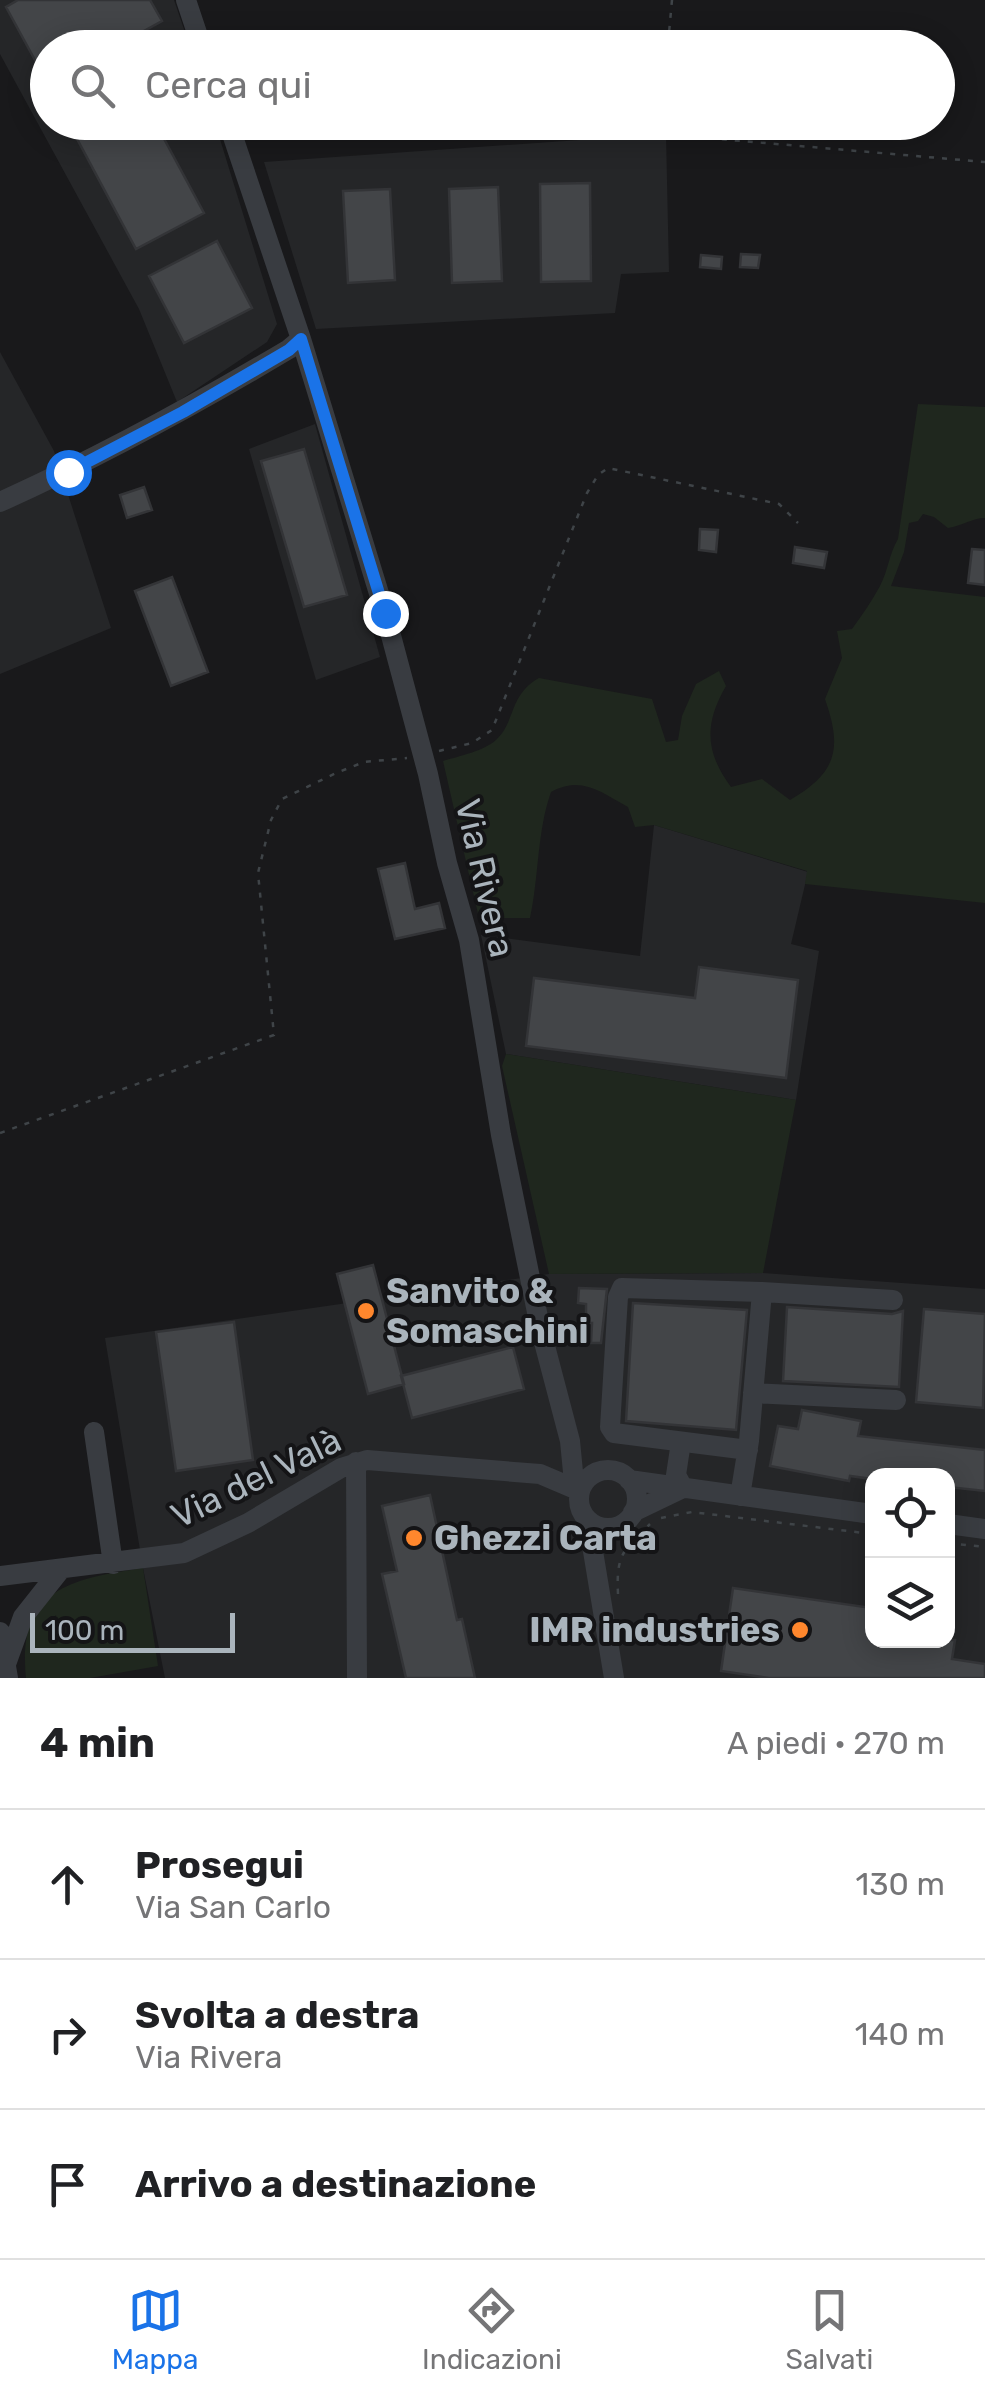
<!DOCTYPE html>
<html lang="it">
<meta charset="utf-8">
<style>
:root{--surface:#fff;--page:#f2f2f2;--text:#202124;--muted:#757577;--line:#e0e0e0;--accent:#1a73e8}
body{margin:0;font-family:Rubik,sans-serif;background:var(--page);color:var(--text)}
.controls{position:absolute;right:30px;bottom:30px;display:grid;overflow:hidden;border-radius:20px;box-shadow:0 5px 25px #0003}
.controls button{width:90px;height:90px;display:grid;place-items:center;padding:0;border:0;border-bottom:2px solid var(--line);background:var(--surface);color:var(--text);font:50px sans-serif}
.scale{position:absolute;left:30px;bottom:25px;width:205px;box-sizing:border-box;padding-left:10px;border:5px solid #aab4bc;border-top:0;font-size:28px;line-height:35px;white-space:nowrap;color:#aab4bc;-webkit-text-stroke:8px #141416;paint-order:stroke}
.stop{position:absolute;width:30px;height:30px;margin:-22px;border:8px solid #1a73e8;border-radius:50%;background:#fff}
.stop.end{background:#1a73e8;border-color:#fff;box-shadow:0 2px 10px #0008}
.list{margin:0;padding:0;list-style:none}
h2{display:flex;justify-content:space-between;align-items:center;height:130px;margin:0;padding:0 40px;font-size:42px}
h2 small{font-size:32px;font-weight:400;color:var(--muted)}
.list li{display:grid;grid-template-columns:65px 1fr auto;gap:30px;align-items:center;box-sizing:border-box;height:150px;padding:0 40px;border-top:2px solid var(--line)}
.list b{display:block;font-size:38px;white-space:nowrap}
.list p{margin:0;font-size:32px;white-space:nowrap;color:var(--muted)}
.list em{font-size:32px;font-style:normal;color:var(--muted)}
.icon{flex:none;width:55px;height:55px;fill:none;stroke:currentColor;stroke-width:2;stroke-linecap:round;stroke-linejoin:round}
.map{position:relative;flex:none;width:985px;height:1678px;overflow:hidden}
.search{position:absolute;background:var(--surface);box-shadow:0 5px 25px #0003;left:30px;right:30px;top:30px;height:110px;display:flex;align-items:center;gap:25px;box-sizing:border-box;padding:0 35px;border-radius:55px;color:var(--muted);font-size:38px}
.sheet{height:580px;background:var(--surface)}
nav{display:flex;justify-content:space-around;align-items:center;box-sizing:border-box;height:140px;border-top:2px solid var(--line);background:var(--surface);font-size:28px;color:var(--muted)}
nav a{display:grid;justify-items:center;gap:5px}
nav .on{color:var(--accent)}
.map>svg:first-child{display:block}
.built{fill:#252628;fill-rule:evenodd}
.green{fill:#1f271e}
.building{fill:#434548;stroke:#333437;stroke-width:2.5}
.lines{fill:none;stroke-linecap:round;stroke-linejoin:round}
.path{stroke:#3f4448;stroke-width:2.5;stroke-dasharray:5 8;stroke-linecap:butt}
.minor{stroke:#393c41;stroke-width:20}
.route{stroke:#1a73e8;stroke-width:12}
.poi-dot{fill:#ff872d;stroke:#141416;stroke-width:4}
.labels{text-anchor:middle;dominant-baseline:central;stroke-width:8;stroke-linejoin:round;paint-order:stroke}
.street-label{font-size:35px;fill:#aab4bc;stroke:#141416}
.poi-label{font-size:35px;font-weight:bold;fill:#aab4bc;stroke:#141416;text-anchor:start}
</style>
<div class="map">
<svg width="985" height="1678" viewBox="0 0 985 1678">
<rect width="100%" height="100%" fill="#19191b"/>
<!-- built -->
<path class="built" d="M0 0H174L190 47 48 48V122L215 123 277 324 267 342 177 402 139 309 0 54Z
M666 134 669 272 621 274 615 313 316 329 264 162Z
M0 352 54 451 111 628 0 674Z
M315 424 380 657 316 680 249 449Z
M654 825 808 872 791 944 819 951 796 1100 506 1054 481 935 640 956Z
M763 1273 985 1289V1678H165L143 1568 105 1338 549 1274ZM872 1476H948V1640H872Z"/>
<!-- green -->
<path class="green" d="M918 404 985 407V518C972 518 962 526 948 528L934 517 923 514 918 521 909 523 904 552 891 586 985 597V903L805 884 807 871 654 825 635 827 628 807C601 792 581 775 551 792 537 831 539 877 530 918H479L443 761C459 756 485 751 497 739 516 720 509 695 539 678L652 699 666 742 678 740 682 716 696 684 719 671 726 686C704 724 705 752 731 787L762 779 790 800C838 772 842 748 825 699L842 658 837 631 852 629C862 615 872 601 880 586 888 571 889 554 898 539Z
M506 1054 796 1100 763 1273 549 1274 502 1066Z
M143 1568 158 1666 90 1678H26C17 1589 70 1579 143 1568Z"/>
<!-- building -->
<path class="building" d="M18 0H150L162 21 113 48H48V84L6 7Z
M68 122H155L204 213 136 249Z
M590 183 591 281 541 282 540 184Z
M498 187 502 281 452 283 449 189Z
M390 189 395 280 348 283 343 191Z
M217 241 252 308 184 343 149 276Z
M741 254 760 255 758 268 740 267Z
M701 255 722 257 721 269 700 267Z
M304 449 347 595 304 607 261 461Z
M144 487 152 510 127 518 120 495Z
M700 529 718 530 716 552 699 550Z
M795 547 827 552 824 568 793 563Z
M972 549 985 550V585L968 583Z
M172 577 208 672 171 686 135 591Z
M405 863 415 909 439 903 445 928 395 939 378 869Z
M699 967 798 980 786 1078 526 1046 534 978 695 998Z
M373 1265 404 1384 368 1394 337 1274Z
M579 1288 607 1289 601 1343H591L592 1323H586V1304L578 1303Z
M633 1303 747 1310 736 1430 626 1421Z
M787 1307 892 1314 903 1311 899 1387 783 1381Z
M924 1309 985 1314 983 1408 916 1402Z
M234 1322 253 1460 176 1471 156 1332Z
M513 1347 524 1389 412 1418 401 1376Z
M802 1410 861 1421 858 1436 985 1450V1491L948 1487V1476H872V1479L850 1476 849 1481 770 1466 778 1426 798 1429Z
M430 1495 457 1620 462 1619 475 1678H406L382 1574 397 1571 382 1506Z
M733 1588 872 1608V1640H955L952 1659 985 1664V1678H769L721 1671Z"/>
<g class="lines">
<!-- path -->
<path class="path" d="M672 0 669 33 674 48
M683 122 684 136 985 162
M439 751 472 743 492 730 587 493 598 475 608 468 779 504 798 523
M0 1133 274 1035 258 873 271 820 282 799 336 773 364 762 407 758
M661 1518 692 1512 872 1534
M948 1543 985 1547
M618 1594C616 1555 623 1550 650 1524"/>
<!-- minor -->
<path class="minor" d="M186 0 202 48
M228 122 301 339 385 613 428 774 447 863 469 940 501 1135 540 1327 570 1441 573 1472 581 1487
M0 502C100 457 195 405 289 349L301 339
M753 1393 896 1400
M94 1432 113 1564
M681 1442 676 1475 683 1488
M748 1450 614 1433 610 1427 618 1297 622 1288 762 1292
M356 1462 357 1678
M579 1499a29 29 0 1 1 58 0a29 29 0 1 1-58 0Z
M629 1480 872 1514
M740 1496 749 1441 762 1292 893 1300
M633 1512 683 1488
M588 1521 614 1678
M948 1524 985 1529
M0 1576 184 1553 248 1523 341 1468 367 1460 540 1474 580 1491
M0 1632 8 1678
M6 1664 23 1617 61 1569"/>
</g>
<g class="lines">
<!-- route -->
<path class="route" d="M68 472 183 412 289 350 301 339 385 613"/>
</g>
<!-- markers -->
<g class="poi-dot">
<circle cx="366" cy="1311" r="10"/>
<circle cx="414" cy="1538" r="10"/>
<circle cx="800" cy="1630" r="10"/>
</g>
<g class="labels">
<!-- street labels -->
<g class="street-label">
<text transform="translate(485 878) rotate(77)">Via Rivera</text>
<text transform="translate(256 1478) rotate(-26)">Via del Valà</text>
</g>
<!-- poi labels -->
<g class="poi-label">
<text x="386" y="1291">Sanvito &amp;<tspan x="386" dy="40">Somaschini</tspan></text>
<text x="434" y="1538">Ghezzi Carta</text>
<text x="780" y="1630" text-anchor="end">IMR industries</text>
</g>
</g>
</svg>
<div class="controls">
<button><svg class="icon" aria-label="locate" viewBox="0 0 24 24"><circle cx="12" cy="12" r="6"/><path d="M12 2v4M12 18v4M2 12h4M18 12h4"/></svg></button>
<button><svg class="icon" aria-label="layers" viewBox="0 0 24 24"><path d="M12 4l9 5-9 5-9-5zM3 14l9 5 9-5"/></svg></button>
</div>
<div class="scale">100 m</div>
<div class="stop" style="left:68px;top:472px"></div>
<div class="stop end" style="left:385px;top:613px"></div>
<div class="search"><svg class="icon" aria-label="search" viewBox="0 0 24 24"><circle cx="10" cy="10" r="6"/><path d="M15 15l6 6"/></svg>Cerca qui</div>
</div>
<section class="sheet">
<h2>4 min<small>A piedi · 270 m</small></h2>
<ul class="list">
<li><svg class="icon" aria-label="ahead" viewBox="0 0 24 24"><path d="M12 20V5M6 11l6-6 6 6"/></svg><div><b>Prosegui</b><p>Via San Carlo</p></div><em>130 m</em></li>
<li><svg class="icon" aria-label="right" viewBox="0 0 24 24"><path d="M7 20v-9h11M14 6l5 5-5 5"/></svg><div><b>Svolta a destra</b><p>Via Rivera</p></div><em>140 m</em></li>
<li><svg class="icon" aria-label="arrive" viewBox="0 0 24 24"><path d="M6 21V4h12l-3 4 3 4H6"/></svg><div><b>Arrivo a destinazione</b></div></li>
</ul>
</section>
<nav>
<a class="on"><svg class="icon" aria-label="map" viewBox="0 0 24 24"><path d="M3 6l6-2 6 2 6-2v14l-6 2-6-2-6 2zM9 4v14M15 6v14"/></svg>Mappa</a>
<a><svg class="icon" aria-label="directions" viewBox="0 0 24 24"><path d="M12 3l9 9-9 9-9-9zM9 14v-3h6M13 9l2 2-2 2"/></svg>Indicazioni</a>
<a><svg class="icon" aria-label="saved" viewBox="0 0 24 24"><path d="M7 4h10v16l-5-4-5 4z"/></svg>Salvati</a>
</nav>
